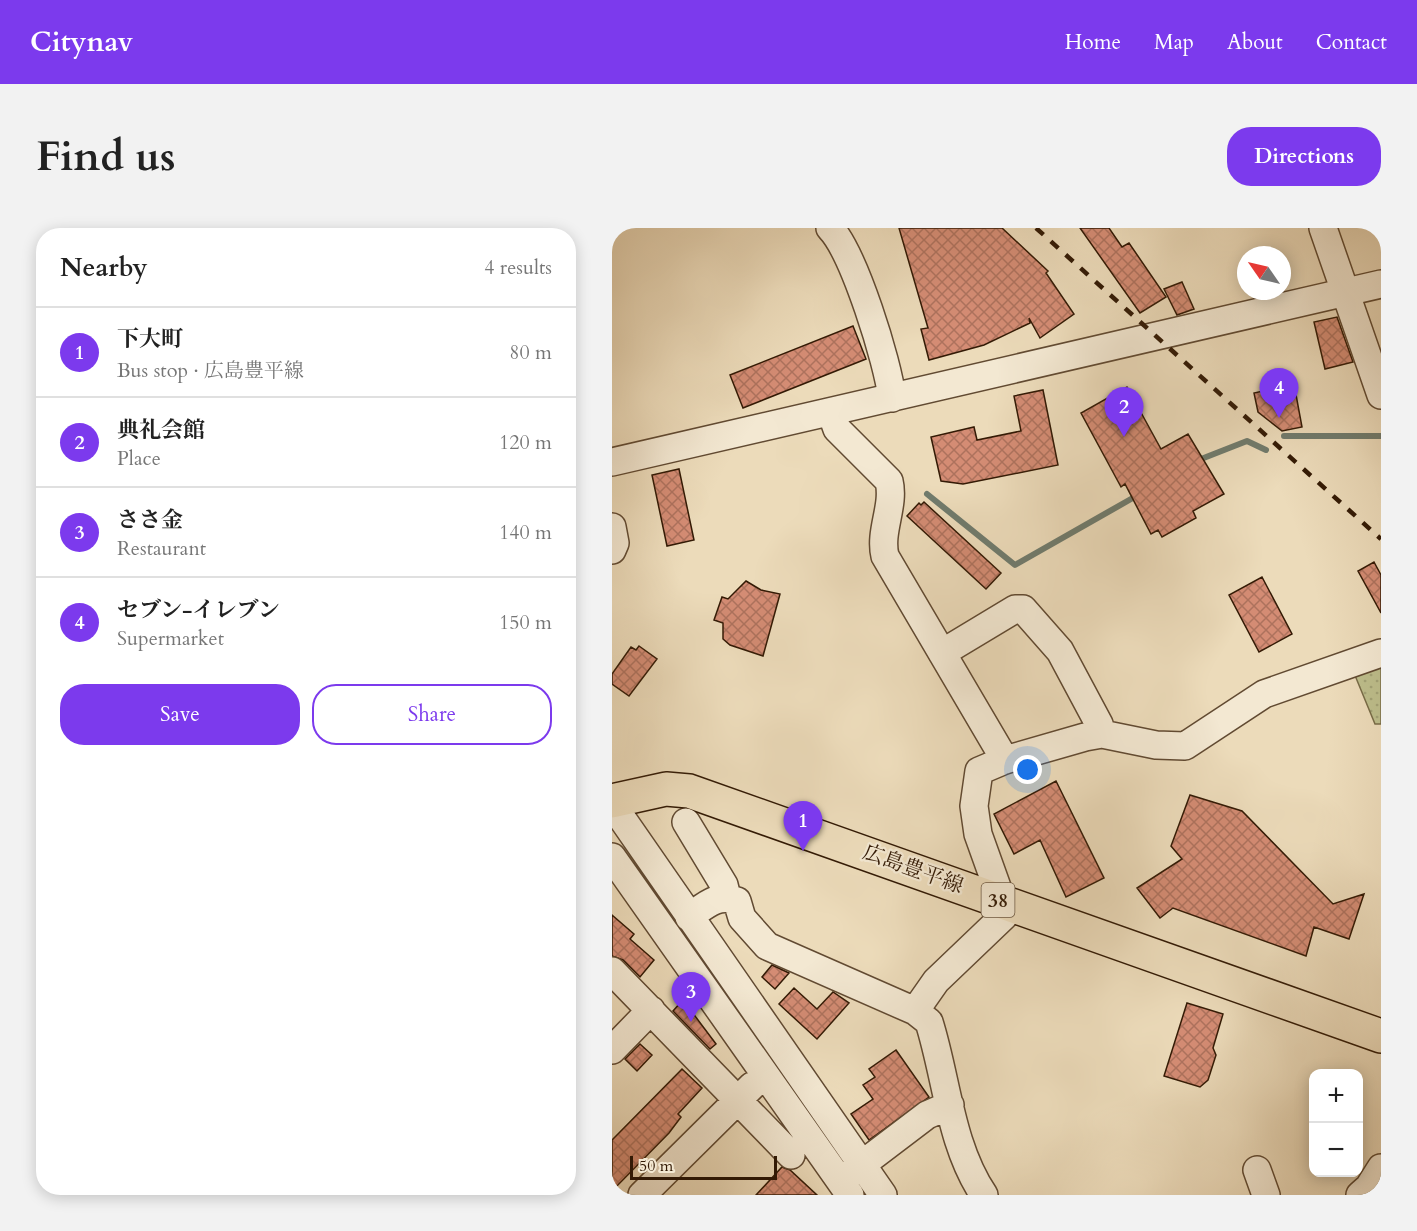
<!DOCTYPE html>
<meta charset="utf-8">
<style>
:root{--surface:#fff;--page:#f2f2f2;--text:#222;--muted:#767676;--line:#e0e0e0;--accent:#7c3aed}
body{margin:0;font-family:Cardo,"Noto Serif JP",serif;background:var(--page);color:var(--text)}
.controls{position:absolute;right:18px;bottom:18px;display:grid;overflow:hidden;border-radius:12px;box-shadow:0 3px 15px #0003}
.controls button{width:54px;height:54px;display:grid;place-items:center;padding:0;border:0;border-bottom:2px solid var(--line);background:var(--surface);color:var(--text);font:30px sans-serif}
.compass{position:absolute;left:625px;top:18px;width:54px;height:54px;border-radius:50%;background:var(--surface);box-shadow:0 3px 15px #0003;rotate:304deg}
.scale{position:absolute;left:18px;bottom:15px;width:147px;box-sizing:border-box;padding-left:6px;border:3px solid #331a05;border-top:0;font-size:16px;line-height:21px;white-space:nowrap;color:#331a05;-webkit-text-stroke:4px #f3e8d2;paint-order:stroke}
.you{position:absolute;left:416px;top:542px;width:21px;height:21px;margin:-15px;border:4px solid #fff;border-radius:50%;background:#1a73e8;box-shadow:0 0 0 9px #1a73e833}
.badge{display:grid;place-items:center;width:39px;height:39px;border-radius:50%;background:var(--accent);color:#fff;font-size:20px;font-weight:700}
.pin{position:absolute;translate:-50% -50px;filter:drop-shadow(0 2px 3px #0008)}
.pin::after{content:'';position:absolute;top:32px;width:21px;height:18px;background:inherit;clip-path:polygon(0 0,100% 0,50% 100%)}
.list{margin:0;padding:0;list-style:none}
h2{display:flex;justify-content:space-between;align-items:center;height:78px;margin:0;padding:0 24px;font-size:26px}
h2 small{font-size:20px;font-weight:400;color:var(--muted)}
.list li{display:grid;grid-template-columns:39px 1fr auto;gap:18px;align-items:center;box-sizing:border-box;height:90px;padding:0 24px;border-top:2px solid var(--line)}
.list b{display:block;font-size:22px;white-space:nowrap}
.list p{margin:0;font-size:20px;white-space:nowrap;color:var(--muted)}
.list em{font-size:20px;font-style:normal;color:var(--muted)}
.actions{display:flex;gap:12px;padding:18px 24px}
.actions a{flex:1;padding:14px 0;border:2px solid var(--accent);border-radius:24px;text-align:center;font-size:21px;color:var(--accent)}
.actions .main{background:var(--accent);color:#fff}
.map{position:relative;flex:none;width:769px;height:967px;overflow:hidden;border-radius:24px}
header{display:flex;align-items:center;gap:36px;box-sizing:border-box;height:84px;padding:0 30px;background:var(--accent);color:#fff}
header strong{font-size:28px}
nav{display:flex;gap:33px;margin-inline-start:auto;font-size:21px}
.intro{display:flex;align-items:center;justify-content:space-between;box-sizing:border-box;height:144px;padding:0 36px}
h1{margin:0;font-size:42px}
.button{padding:15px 27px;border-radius:24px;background:var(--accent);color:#fff;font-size:21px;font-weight:700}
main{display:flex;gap:36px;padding:0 36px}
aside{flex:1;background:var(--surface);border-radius:24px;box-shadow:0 3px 15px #0003}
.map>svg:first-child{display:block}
.green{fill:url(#green-dots);stroke:#786c48;stroke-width:1.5}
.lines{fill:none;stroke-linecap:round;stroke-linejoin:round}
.stream{stroke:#707b6d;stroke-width:6}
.building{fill:url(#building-cross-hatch);stroke:#331a05;stroke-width:1.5}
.minor-casing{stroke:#614a32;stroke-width:30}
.major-casing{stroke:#331a05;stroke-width:36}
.minor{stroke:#f3e8d2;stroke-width:27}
.major{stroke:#ecdbba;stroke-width:33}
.rail{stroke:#331a05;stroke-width:4.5;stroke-dasharray:10 10;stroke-linecap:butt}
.labels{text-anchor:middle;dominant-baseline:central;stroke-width:4.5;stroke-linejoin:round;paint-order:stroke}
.shield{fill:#f3e8d2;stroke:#6d5842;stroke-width:1.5}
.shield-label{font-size:20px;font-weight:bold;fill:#331a05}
.street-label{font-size:21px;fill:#331a05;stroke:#f3e8d2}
</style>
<header>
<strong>Citynav</strong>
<nav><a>Home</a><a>Map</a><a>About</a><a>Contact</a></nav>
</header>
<div class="intro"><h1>Find us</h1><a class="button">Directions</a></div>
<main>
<aside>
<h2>Nearby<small>4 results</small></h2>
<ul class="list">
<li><span class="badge">1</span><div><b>下大町</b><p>Bus stop · 広島豊平線</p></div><em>80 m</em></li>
<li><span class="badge">2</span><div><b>典礼会館</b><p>Place</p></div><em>120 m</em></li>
<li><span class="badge">3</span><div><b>ささ金</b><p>Restaurant</p></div><em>140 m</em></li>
<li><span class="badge">4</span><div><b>セブン-イレブン</b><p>Supermarket</p></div><em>150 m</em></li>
</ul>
<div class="actions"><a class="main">Save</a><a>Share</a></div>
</aside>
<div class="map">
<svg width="769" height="967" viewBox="0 0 769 967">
<defs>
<pattern id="green-dots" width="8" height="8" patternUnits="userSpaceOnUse" patternTransform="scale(1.5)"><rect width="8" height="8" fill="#bdbe8c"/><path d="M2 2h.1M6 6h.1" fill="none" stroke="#a3a377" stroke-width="1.8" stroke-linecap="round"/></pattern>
<pattern id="building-cross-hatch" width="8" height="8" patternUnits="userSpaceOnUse" patternTransform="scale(1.5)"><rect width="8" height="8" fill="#d48c74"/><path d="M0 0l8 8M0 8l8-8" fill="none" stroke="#ad725d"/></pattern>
</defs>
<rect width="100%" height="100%" fill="#ecdbba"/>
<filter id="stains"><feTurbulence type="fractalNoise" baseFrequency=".00333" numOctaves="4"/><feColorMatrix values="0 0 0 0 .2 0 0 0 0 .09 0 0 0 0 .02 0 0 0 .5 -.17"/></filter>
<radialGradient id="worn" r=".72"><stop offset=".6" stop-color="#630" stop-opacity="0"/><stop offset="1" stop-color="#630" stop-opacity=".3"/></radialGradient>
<!-- green -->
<path class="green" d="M769 436V496H763L742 445Z"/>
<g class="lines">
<!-- stream -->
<path class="stream" d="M672 208H769
M584 233 635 213 654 222
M315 266 403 337 526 267"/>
</g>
<!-- building -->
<path class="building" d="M287 0H390L436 43 434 45 462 86 428 110 417 90 418 95 372 117 317 132 309 101 316 100Z
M468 0H497L510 19 517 15 554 69 528 85Z
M570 54 582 81 565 87 552 61Z
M725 89 741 134 713 141 702 94Z
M241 98 254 131 131 180 118 147Z
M682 156 690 199 670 203 646 184 642 165Z
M515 159 549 221 576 206 612 266 581 283 584 290 550 309 546 302 539 306 513 256 509 259 469 185Z
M431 162 446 237 351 256 329 253 319 209 362 199 365 212 409 203 402 168Z
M67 241 82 312 55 318 40 247Z
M312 274 389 345 374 361 295 288 307 275 309 277Z
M762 334 769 347V385L746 343Z
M650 349 680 406 647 424 617 367Z
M134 353 149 362 168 366 151 428 118 417 111 411V395L102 392 110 369 116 371Z
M27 418 45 431 17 468 0 456V446L19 419 24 422Z
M444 553 492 650 454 669 428 612 402 626 382 586Z
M578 567 630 583 721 676 752 666 737 711 702 699 694 728 561 680 548 690 525 660 570 631 559 618Z
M0 687 22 706 18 711 42 732 28 749 11 732 0 728Z
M160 737 177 745 163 761 150 749Z
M182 760 205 781 221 764 237 775 205 811 167 776Z
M71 772 104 816 98 821 61 783Z
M575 775 611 786 601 820 604 827 596 852 588 859 552 848Z
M28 816 40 827 25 843 13 831Z
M284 822 317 869 257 912 239 886 261 871 251 857 263 849 257 841Z
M70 841 90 860 66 886 69 889 57 905 0 963V912Z
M170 939 178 942 205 967H144Z"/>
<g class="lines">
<!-- minor casing -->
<g class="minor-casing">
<path id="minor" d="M218 0C242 25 276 134 280 170
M711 0 769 167
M219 184 225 201 277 253C283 278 267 303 273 328L393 532
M0 234 769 56
M0 299 3 315 0 322
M330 425 403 381H411L448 423 487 496 490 506
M0 576 271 967
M74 594 112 657 115 669
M0 629 238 967
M390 673 366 606 362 578 367 543 393 532 473 509 490 506 544 517 573 518 652 466 769 425
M77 689C93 678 105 665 125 673L130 690 155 718 303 783 317 794C335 851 338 917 372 967
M0 743 179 927
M303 783 324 753 392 688 399 676
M0 822 39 782
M645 942 654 967
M236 947 315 887 338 877
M30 967 140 858
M748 967 757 959 769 940"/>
</g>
<!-- major casing -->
<g class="major-casing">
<path id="major" d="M0 573 54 561 77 563 769 808"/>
</g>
<!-- minor -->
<use href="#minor" class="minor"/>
<!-- major -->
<use href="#major" class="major"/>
<!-- rail -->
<path class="rail" d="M424 0 769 311"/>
</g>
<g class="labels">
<!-- shield labels -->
<rect class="shield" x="369.5" y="655" width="33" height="34" rx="4.5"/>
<g class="shield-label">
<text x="386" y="672">38</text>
</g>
<!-- street labels -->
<g class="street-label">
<text transform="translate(301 641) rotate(20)">広島豊平線</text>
</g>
</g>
<rect width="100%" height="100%" filter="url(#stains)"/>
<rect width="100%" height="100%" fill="url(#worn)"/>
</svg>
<div class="controls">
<button>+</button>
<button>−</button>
</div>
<svg class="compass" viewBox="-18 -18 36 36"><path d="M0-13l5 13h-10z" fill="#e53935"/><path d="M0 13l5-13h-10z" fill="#767676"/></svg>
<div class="scale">50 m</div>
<div class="you"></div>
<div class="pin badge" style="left:191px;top:623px">1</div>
<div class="pin badge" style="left:512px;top:209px">2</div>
<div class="pin badge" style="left:79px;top:794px">3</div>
<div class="pin badge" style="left:667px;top:190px">4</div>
</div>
</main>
